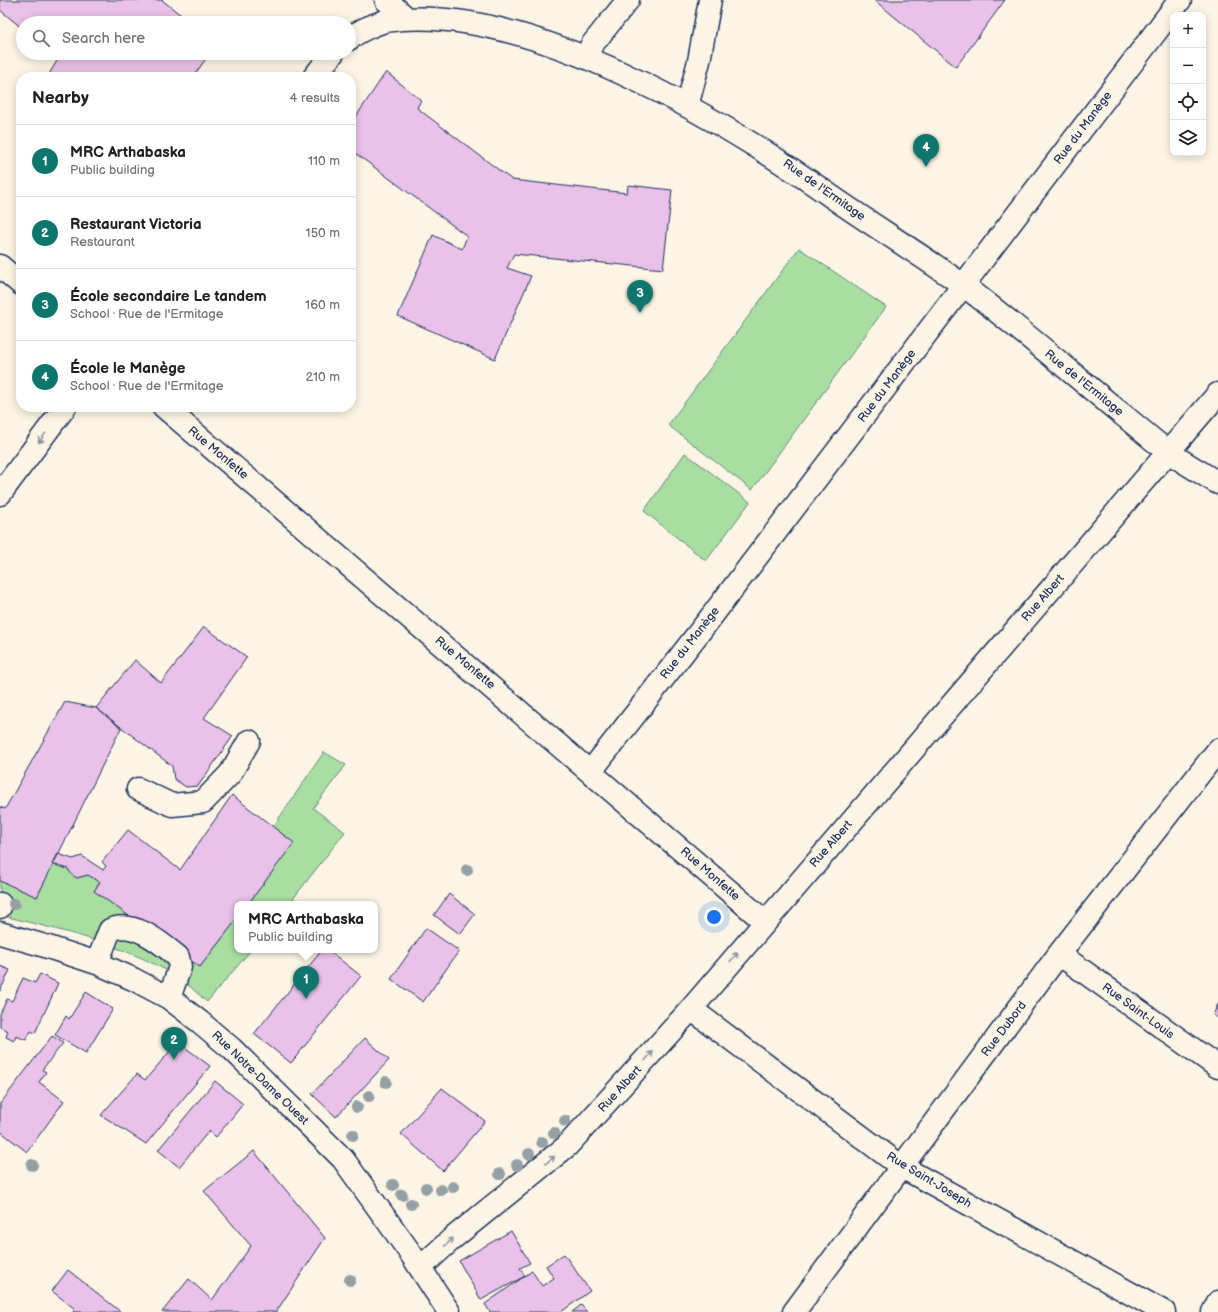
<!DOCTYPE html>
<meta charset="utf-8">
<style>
:root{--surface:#fff;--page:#f6f6f6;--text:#202124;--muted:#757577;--line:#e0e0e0;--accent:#0f766e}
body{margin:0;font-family:"Balsamiq Sans",sans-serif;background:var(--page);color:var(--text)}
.controls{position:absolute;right:12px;top:12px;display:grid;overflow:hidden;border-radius:8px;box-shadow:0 2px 10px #0003}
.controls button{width:36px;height:36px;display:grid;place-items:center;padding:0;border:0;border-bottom:1px solid var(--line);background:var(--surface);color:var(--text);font:20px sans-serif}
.you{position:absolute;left:714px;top:917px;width:14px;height:14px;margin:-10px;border:3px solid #fff;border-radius:50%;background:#1a73e8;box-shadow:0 0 0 6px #1a73e833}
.badge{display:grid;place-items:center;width:26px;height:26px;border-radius:50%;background:var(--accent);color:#fff;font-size:13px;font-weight:700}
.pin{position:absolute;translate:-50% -33px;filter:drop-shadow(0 1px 2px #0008)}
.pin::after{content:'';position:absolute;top:21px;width:14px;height:12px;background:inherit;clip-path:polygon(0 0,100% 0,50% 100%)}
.popup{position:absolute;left:234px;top:901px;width:144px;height:52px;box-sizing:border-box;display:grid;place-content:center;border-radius:8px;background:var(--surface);filter:drop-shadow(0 1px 3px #0005);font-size:13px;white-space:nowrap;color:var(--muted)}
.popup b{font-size:15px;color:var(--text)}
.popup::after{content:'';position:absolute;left:50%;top:100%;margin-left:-8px;border:8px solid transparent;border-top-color:var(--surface)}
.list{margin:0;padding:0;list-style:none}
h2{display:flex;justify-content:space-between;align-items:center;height:52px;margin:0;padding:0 16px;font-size:17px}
h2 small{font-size:13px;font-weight:400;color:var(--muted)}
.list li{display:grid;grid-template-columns:26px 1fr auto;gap:12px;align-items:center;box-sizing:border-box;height:72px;padding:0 16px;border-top:1px solid var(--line)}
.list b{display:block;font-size:15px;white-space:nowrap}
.list p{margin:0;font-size:13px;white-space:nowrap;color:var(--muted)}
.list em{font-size:13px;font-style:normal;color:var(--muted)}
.icon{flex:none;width:22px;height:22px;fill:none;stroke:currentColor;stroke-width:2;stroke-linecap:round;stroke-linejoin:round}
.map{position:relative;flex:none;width:1218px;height:1312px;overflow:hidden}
.search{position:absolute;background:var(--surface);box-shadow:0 2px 10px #0003;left:16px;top:16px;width:340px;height:44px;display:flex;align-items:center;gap:10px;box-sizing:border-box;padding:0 14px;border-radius:22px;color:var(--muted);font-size:15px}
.panel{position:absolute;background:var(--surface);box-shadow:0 2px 10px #0003;left:16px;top:72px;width:340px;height:340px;border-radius:16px}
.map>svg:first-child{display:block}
.green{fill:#a9dea1;stroke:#628680}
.building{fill:#eac1e8;stroke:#1b2f5e}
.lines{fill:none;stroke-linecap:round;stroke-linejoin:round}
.minor-casing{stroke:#1b2f5e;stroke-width:25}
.minor{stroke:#fcf5e5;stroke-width:22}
.tree{fill:#94a0a4}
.oneway{stroke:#8c92a2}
.labels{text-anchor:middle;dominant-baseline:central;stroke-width:4;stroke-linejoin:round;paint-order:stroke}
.street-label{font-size:12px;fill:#1b2f5e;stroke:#fcf5e5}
</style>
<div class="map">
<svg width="1218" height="1312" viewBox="0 0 1218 1312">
<rect width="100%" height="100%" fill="#fcf5e5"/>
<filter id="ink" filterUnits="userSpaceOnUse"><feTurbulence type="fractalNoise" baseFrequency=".025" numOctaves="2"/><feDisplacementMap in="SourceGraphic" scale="8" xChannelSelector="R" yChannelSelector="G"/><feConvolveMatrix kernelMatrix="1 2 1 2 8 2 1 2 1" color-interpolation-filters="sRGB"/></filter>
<g filter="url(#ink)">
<!-- green -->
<path class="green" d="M799 248 886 307 752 490 668 425Z
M685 453 750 502 706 561 644 511Z
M324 752 346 765 313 808 345 832 289 904H248L293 843 273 827Z
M52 864 68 869 77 878 88 875 100 882 95 891 200 967 237 919V950H251L207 1002C197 993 187 983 176 976 124 944 59 930 0 915V880L37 897Z"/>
<!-- building -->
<path class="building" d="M0 0H162L191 23H23V29L0 10Z
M874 0H1005L956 67Z
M51 53H210L193 77H50L48 76 58 59Z
M386 72 421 100 417 108 512 180 627 193 628 185 672 190 663 269 514 254 507 268 531 276 495 359 398 316 433 235 462 249 467 236 351 150V124Z
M204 627 247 657 204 718 233 736 198 786 186 787 174 779 172 766 96 708 135 660 161 683Z
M65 702 96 708 121 728 37 897 0 881V807L5 809Z
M232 795 294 843 248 904H237V919L200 967 94 891 100 882 88 875 77 878 72 875 68 869 52 864 58 854 73 859 82 856 103 870 106 866 102 862 128 830 180 870Z
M449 894 475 914 460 934 434 915Z
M426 928 459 951 423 1002 391 979Z
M322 950H328L361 976 291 1063 254 1034Z
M0 966 10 970 0 991Z
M40 974 58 983 54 992 35 1033 31 1031 26 1040 16 1036 14 1041 6 1037 8 1031 0 1027V1014L7 999 12 1001 23 978 35 983Z
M86 992 113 1009 86 1053 55 1035 66 1016 69 1019Z
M1218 1004V1018L1213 1015Z
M52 1036 63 1043 42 1070 46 1072 39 1082 64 1101 27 1152 0 1131V1104Z
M365 1038 389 1060 336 1117 312 1094Z
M178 1042 210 1066 146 1144 101 1115 137 1074 145 1080Z
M215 1081 243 1104 216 1137 209 1131 179 1167 158 1150Z
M442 1088 485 1121 443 1171 401 1134Z
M254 1151 325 1238 276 1312H162L189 1279 212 1300 251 1246 204 1191Z
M511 1231 530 1263 520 1268 525 1276 481 1300 459 1261Z
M564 1254 590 1291 561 1312H490L485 1304 532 1271 542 1286 554 1278 546 1266Z
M68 1270 121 1312H73L75 1309 52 1291Z
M581 1305 587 1312H572Z"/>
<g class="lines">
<!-- minor casing -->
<g class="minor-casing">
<path id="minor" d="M386 0 402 14
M349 39C360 30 371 26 385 21 525 0 726 122 835 199 877 228 921 255 963 285 1016 325 1067 369 1118 411 1136 425 1152 440 1170 453 1186 464 1202 473 1218 483
M591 46 628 0
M314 77 333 53
M689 99 699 61 710 0
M0 266 21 284
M164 407 764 921
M0 494 65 407
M591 771 708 621 1180 0
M138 789 172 805 203 802 230 774 249 741
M0 904V907
M0 933 45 946 97 963 133 979 169 998 200 1022 232 1049 343 1159 409 1251 449 1312
M1059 954 1218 1067
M97 963 110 930C133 919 161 943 178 957L180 967 169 998
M691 1009 902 1167 1164 1312
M420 1268 453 1238 567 1146 691 1009 1218 394
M794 1312 1059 954 1218 750
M1213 1312 1218 1302"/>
</g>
<!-- minor -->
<use href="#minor" class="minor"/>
</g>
<!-- trees -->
<g class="tree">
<circle cx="467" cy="870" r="6"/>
<circle cx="14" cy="904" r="6"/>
<circle cx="386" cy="1082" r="6"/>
<circle cx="369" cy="1096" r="6"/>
<circle cx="357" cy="1107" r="6"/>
<circle cx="565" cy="1121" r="6"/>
<circle cx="554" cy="1133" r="6"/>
<circle cx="353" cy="1135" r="6"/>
<circle cx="542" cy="1142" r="6"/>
<circle cx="529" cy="1154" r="6"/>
<circle cx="32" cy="1165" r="6"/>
<circle cx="517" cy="1165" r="6"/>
<circle cx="500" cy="1174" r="6"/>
<circle cx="393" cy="1185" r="6"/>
<circle cx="453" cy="1187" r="6"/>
<circle cx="426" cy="1188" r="6"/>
<circle cx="441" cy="1190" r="6"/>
<circle cx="402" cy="1195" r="6"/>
<circle cx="411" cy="1204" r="6"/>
<circle cx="350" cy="1280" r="6"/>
</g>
<!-- one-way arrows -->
<defs><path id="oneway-shaft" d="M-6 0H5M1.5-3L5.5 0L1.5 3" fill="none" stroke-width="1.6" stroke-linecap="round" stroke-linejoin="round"/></defs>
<g class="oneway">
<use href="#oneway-shaft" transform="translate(42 438) rotate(127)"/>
<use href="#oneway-shaft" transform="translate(734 957) rotate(-50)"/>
<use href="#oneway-shaft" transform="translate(649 1056) rotate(-49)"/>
<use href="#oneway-shaft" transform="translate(550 1160) rotate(-39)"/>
<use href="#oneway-shaft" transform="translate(449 1242) rotate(-43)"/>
</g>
</g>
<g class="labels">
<!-- street labels -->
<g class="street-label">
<text transform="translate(1083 128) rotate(-53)">Rue du Manège</text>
<text transform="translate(824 190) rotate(35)">Rue de l'Ermitage</text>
<text transform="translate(1084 383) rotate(39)">Rue de l'Ermitage</text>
<text transform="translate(887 386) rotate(-53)">Rue du Manège</text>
<text transform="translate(218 453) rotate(40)">Rue Monfette</text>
<text transform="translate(1043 598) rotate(-49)">Rue Albert</text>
<text transform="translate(690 643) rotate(-52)">Rue du Manège</text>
<text transform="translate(465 663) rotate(40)">Rue Monfette</text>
<text transform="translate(831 844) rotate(-49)">Rue Albert</text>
<text transform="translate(710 874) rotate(41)">Rue Monfette</text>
<text transform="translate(1138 1011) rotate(36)">Rue Saint-Louis</text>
<text transform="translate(1004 1029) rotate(-53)">Rue Dubord</text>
<text transform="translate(260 1078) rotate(44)">Rue Notre-Dame Ouest</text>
<text transform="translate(620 1089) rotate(-48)">Rue Albert</text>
<text transform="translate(929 1180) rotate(31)">Rue Saint-Joseph</text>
</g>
</g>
</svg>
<div class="controls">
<button>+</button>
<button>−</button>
<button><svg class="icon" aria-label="locate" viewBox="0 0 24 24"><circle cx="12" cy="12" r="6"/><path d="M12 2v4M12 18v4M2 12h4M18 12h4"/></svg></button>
<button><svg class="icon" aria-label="layers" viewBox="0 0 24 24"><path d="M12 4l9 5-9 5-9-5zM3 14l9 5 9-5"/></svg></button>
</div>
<div class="you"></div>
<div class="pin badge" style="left:306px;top:999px">1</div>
<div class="popup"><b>MRC Arthabaska</b>Public building</div>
<div class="pin badge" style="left:174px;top:1060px">2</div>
<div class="pin badge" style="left:640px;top:313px">3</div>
<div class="pin badge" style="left:926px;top:167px">4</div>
<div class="search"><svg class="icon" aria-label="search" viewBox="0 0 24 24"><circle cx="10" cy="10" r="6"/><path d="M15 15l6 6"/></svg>Search here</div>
<section class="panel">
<h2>Nearby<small>4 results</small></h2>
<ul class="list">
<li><span class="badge">1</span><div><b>MRC Arthabaska</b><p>Public building</p></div><em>110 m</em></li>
<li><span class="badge">2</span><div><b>Restaurant Victoria</b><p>Restaurant</p></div><em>150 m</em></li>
<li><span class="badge">3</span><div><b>École secondaire Le tandem</b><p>School · Rue de l'Ermitage</p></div><em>160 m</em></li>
<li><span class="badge">4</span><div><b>École le Manège</b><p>School · Rue de l'Ermitage</p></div><em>210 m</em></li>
</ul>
</section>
</div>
